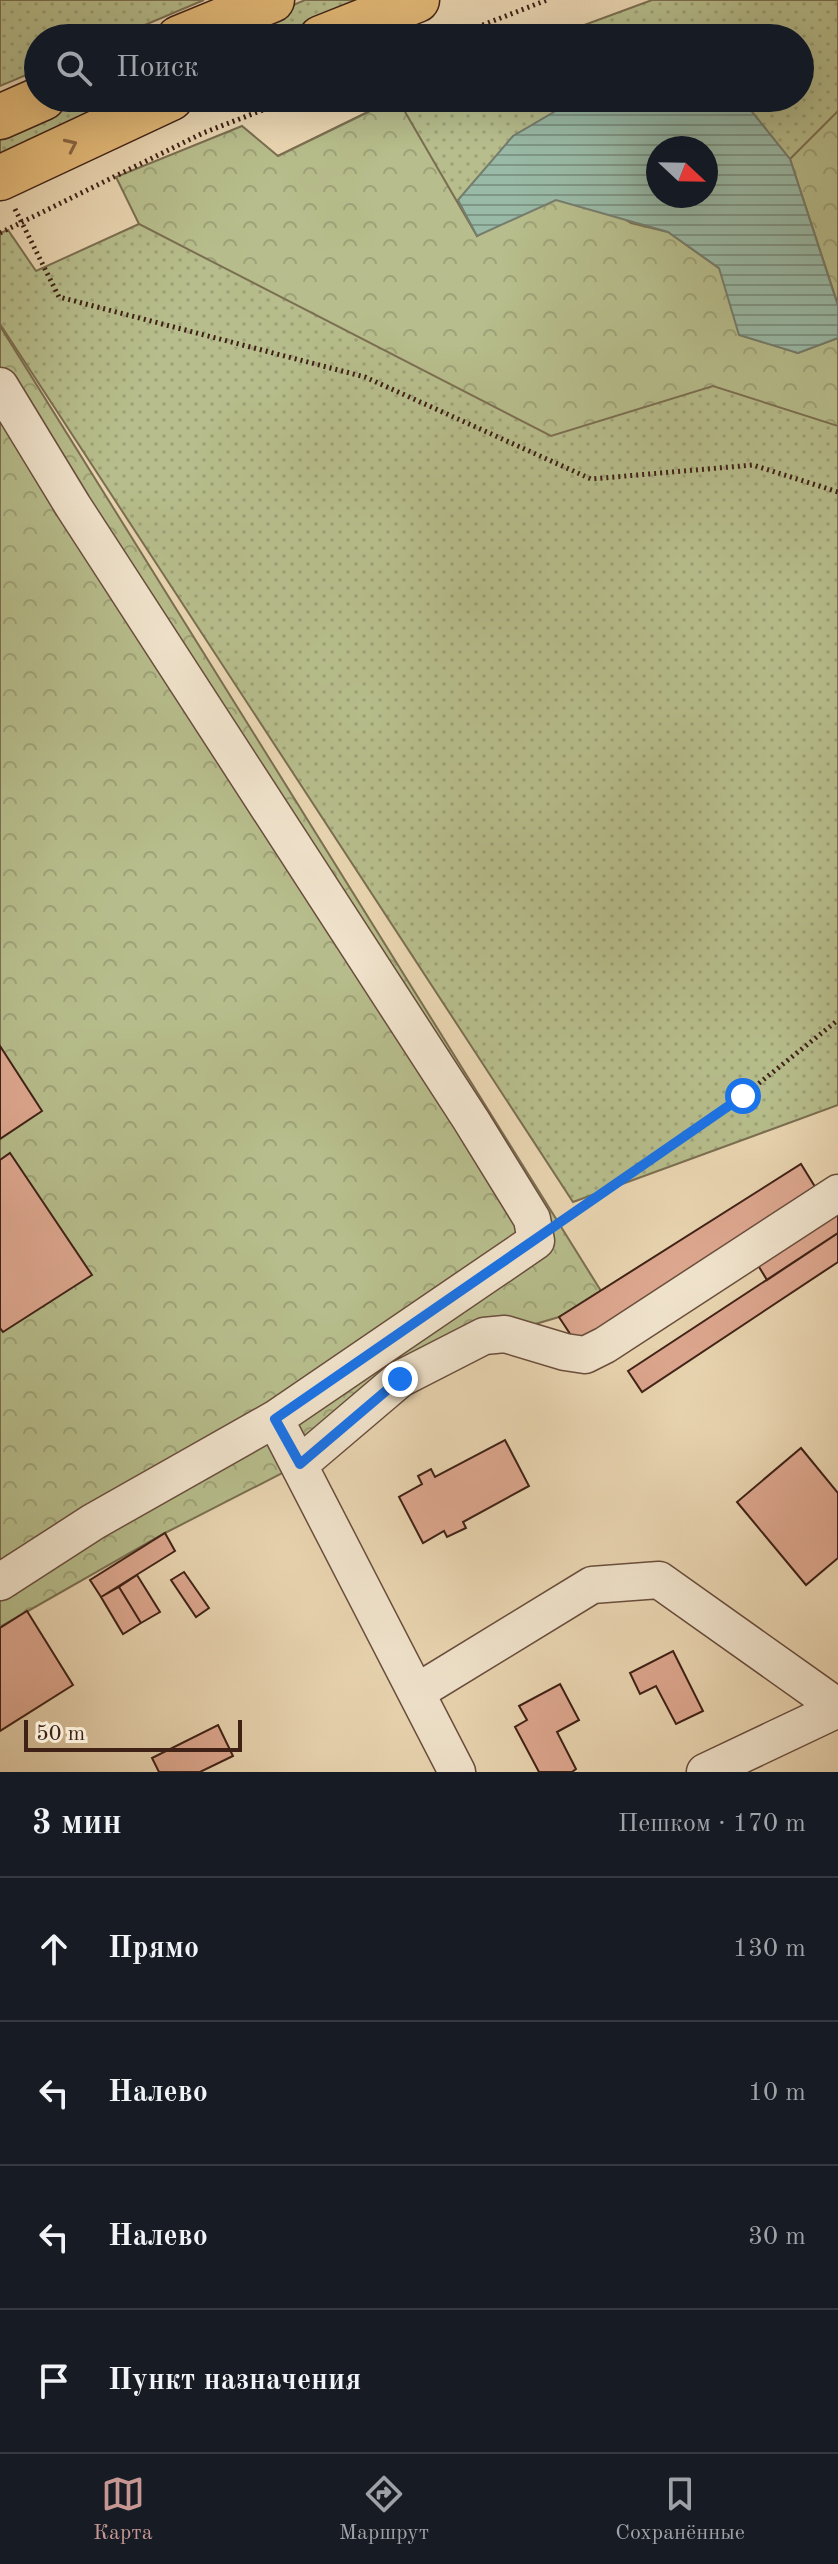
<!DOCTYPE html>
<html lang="ru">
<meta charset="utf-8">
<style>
:root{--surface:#171b24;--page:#20242c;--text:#f1f3f6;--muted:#9ea1a6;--line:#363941;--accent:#c59692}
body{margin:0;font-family:"Old Standard TT",serif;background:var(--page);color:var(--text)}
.compass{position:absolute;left:646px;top:136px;width:72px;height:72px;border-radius:50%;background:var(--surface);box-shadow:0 8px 32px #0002;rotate:112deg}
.scale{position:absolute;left:24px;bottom:20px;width:218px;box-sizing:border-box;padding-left:8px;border:4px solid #3f2116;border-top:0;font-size:22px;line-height:28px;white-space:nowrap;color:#3f2116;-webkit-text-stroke:6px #f1e4cd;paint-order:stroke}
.stop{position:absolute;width:24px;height:24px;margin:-18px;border:6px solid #1a73e8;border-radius:50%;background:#fff}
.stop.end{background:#1a73e8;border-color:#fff;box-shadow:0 2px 8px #0008}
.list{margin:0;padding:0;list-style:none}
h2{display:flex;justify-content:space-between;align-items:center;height:104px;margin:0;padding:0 32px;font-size:34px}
h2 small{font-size:26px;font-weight:400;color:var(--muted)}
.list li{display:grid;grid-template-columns:52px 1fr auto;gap:24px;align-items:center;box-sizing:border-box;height:144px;padding:0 32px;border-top:2px solid var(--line)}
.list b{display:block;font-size:30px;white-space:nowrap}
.list em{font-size:26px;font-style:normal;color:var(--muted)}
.icon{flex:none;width:44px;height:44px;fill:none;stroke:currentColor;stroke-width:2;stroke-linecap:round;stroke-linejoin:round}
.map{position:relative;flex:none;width:838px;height:1772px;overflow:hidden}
.search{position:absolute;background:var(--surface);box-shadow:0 8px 32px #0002;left:24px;right:24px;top:24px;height:88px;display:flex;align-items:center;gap:20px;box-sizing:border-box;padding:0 28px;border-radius:44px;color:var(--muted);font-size:30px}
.sheet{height:680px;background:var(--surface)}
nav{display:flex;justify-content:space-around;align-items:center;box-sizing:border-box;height:112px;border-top:2px solid var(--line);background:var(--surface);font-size:22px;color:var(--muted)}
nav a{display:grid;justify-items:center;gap:4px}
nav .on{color:var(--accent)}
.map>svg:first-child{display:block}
.grass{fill:url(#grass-dots);stroke:#7b6f51;stroke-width:2;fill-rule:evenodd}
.forest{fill:url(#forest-crowns);stroke:#7b6f51;stroke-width:2}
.water{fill:url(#water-rules);stroke:#757d6d;stroke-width:2;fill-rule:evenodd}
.building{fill:#dea890;stroke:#3f2116;stroke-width:2}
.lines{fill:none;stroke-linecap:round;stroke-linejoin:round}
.minor-casing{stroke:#6a4e3d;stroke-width:39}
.major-casing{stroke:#3f2116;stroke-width:47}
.path{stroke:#3f2116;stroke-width:5;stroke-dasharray:2 4;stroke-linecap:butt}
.minor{stroke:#f1e4cd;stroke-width:36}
.major{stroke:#e5bb79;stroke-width:44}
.oneway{stroke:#8a6643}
.route{stroke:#1a73e8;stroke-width:10}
</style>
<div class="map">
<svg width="838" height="1772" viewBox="0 0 838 1772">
<defs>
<pattern id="grass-dots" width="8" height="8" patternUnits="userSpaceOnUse" patternTransform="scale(2)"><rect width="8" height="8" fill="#b7bd8c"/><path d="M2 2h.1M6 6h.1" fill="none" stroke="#9ea278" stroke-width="1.8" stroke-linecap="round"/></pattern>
<pattern id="forest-crowns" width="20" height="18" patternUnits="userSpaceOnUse" patternTransform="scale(2)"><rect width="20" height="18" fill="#b7bd8c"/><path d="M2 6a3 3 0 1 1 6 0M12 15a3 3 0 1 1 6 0" fill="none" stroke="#9ea278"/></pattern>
<pattern id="water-rules" width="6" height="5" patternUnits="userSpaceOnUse" patternTransform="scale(2)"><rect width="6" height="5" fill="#99baa7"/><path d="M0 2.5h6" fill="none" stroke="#7e9787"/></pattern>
</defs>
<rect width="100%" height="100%" fill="#ead6b2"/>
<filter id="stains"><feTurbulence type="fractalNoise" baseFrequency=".0025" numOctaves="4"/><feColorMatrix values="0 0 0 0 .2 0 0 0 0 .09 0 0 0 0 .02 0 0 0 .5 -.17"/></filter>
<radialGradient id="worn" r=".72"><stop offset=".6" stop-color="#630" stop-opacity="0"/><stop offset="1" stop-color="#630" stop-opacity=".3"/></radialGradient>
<!-- grass -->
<path class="grass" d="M0 0H204L114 38H38V70L0 86Z
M305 0H366L271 38H216Z
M652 0H838V1105L573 1202 0 324V233L8 230 36 271 139 224 396 98H800V38H549ZM658 148H706V196H658Z
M76 98H125L0 154V131Z"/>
<!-- forest -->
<path class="forest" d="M397 98 477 236 564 181 631 223 668 232 720 269 740 335 798 353 838 338V426L713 386 551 436 139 224 116 177 242 126 278 156Z
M838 111V305L790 159Z
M0 326 601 1291 559 1317 468 1344 300 1464 165 1533 0 1627Z"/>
<!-- water -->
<path class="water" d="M578 98H741L790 159 838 306V338L798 353 739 335 719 268 668 232 556 200 477 236 458 200 513 136ZM658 148H706V196H658Z"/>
<!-- building -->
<path class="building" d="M0 1046 42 1111 0 1139Z
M10 1153 92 1275 3 1332 0 1328V1160Z
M801 1164 817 1190 576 1343 559 1317Z
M838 1208V1233L767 1280 756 1262Z
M838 1233V1262L642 1392 628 1371Z
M505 1440 529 1486 463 1522 466 1528 447 1537 444 1531 423 1543 399 1497 422 1484 418 1476 431 1469 435 1477Z
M801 1448 838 1493V1558L806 1585 737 1502Z
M165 1533 175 1551 101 1597 90 1580Z
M184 1572 209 1608 196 1617 171 1580Z
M137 1575 160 1612 141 1623 119 1587Z
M119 1587 141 1623 123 1634 101 1597Z
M27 1611 73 1685 0 1731V1628Z
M673 1651 703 1711 676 1724 656 1686 640 1694 630 1673Z
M560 1684 579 1720 557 1732 576 1769 572 1772H539L515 1727 527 1720 519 1706Z
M218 1725 233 1756 200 1772H159L152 1758Z"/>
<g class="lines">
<!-- minor casing -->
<g class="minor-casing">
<path id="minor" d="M0 386 73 506 471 1120 532 1219 536 1241 275 1419 93 1522 0 1582
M275 1419 457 1772
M300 1464 400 1379 484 1336 505 1334 565 1352 585 1355 605 1345 838 1193
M417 1692 592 1585 659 1580 838 1707
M705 1772 838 1709"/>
</g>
<!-- major casing -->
<g class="major-casing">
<path id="major" d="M179 38 272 0
M321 38 417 0
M0 117 43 98
M0 178 171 98"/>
</g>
<!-- path -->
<path class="path" d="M449 38 547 0
M15 209 59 297 365 377 591 479 753 465 838 492
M0 233 203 133 294 98
M563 1222 743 1096 838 1020"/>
<!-- minor -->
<use href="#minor" class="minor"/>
<!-- major -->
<use href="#major" class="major"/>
</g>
<!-- one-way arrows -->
<defs><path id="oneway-chevron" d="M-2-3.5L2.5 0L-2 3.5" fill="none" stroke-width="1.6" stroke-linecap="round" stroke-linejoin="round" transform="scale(2)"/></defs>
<use class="oneway" href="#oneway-chevron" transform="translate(71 145) rotate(-25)"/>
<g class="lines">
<!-- route -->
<path class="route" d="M400 1379 300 1464 275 1419 743 1096"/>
</g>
<rect width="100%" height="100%" filter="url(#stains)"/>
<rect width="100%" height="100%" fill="url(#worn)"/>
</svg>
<svg class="compass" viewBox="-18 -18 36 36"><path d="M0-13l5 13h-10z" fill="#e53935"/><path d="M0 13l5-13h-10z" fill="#9ea1a6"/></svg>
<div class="scale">50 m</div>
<div class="stop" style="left:743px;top:1096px"></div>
<div class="stop end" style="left:400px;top:1379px"></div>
<div class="search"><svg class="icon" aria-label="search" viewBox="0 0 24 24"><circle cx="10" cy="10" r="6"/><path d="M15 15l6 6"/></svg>Поиск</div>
</div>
<section class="sheet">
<h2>3 мин<small>Пешком · 170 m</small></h2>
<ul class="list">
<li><svg class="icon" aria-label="ahead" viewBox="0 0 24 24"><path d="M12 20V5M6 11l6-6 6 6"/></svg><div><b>Прямо</b></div><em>130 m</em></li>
<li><svg class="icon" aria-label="left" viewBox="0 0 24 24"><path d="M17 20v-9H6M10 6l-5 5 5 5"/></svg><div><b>Налево</b></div><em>10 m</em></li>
<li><svg class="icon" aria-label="left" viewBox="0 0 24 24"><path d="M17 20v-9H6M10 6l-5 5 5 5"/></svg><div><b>Налево</b></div><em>30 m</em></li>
<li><svg class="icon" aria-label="arrive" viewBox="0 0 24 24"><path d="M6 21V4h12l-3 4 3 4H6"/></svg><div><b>Пункт назначения</b></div></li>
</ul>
</section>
<nav>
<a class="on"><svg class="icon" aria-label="map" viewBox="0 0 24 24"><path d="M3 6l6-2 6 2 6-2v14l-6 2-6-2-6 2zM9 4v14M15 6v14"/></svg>Карта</a>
<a><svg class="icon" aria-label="directions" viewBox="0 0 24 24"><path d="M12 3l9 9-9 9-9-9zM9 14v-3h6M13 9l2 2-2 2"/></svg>Маршрут</a>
<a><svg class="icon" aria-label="saved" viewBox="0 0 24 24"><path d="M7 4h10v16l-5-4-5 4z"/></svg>Сохранённые</a>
</nav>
